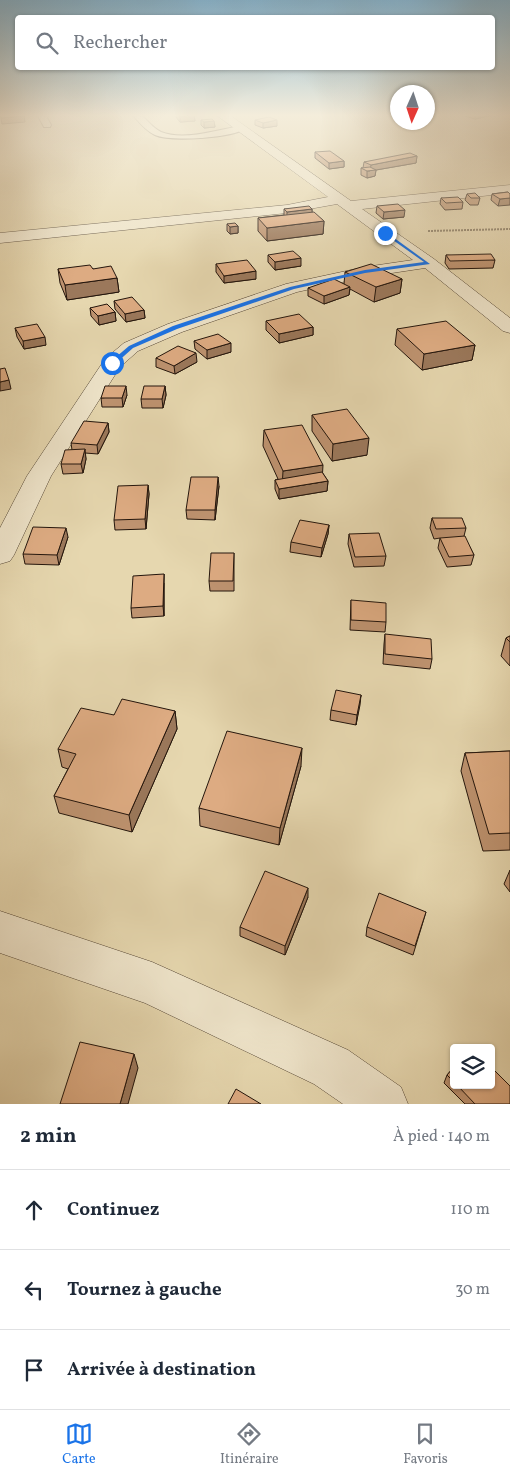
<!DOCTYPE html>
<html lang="fr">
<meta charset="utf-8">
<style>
:root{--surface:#fff;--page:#f2f2f3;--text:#1f2937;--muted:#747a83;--line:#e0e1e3;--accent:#1a73e8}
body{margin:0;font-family:Vollkorn,serif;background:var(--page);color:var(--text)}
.controls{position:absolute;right:15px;bottom:15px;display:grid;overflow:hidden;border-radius:5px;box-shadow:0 1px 4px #0004}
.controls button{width:45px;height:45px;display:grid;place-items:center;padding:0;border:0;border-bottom:1px solid var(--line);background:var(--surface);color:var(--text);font:25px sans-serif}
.compass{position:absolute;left:390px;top:85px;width:45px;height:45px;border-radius:50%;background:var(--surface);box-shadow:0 1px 4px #0004;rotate:183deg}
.stop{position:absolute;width:15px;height:15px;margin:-11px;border:4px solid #1a73e8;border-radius:50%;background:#fff}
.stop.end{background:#1a73e8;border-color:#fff;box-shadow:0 1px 5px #0008}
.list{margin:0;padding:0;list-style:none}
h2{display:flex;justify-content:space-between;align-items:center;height:65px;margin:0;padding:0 20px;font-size:21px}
h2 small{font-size:16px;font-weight:400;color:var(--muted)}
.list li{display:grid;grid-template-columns:32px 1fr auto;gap:15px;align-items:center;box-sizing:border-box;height:80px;padding:0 20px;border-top:1px solid var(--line)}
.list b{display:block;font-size:19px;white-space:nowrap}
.list em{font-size:16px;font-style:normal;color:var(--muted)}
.icon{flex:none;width:28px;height:28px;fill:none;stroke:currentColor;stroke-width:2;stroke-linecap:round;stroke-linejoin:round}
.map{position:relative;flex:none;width:510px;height:1104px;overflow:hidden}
.search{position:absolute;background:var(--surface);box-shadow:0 1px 4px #0004;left:15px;right:15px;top:15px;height:55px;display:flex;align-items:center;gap:12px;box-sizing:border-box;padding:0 18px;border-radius:5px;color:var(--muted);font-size:19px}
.sheet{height:305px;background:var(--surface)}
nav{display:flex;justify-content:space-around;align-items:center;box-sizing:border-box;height:70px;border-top:1px solid var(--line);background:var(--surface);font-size:14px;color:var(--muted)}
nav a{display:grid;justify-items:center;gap:2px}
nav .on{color:var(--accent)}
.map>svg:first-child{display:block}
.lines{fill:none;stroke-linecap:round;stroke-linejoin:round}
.lane-casing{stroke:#544635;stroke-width:2}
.street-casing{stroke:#544635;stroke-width:1}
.path{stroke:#23150c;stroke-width:2;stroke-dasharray:0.5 1;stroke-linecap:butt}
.lane{fill:#efe5cb;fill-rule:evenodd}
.street{fill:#efe5cb;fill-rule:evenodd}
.wall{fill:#be9370;stroke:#23150c}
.shaded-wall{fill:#9b785b;stroke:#23150c}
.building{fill:#ddab82;stroke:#23150c}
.route{fill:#1a73e8}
</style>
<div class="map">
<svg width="510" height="1104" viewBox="0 0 510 1104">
<rect width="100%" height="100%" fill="#e6d7af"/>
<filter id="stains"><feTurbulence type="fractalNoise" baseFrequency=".004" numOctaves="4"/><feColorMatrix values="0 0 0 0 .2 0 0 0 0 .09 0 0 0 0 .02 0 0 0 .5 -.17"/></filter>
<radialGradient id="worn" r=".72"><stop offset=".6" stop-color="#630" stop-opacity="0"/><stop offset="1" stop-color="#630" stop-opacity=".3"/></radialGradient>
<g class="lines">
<!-- lane casing -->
<g class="lane-casing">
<path id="lane" d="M37 114H45L51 125 50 127H44Z
M132 114H140C147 120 153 128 161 132 184 141 217 130 240 126L244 129C232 138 170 142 155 135 146 131 138 121 132 114Z"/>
</g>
<!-- street casing -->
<g class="street-casing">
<path id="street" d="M215 114H228L351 201 510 185V193L362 209 434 259 510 318V333L503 331 425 268 365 277 297 292 182 332 138 351 120 367 51 476 14 555 10 561 0 564V528L27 476 105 359 124 343 168 324 286 284 365 267 413 260 337 204 287 213 0 243V233L287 205 328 197Z
M0 911 152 962 348 1050 401 1087 408 1104H343L314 1084 145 1003 0 953Z"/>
</g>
<!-- path -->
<path class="path" d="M428 231 510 229"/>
<!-- lane -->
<use href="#lane" class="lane"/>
<!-- street -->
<use href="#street" class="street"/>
</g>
<!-- wall -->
<path class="wall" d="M174 114H193L194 115 195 121 180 122 175 116Z
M458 114H493V115L475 119Z
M201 120 214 121 215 127 204 128 201 125Z
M255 120 277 126 263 128 255 125Z
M315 152 344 161V167L329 169 315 158Z
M417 156 416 163 376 170 375 176 367 178 361 175V168H363L364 162Z
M508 192 498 206 491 200 492 194Z
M467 194 480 198 478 205H470L465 200Z
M441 198 463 202 462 209 445 210 440 204Z
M377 206 404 217 383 219 376 213Z
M284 209H312V212L324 221 323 234 267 241 258 231V218L284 215Z
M227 224 238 226V233L230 234 227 231Z
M268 255 301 266 275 270 268 262Z
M446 255 495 260 493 268 449 269 445 263Z
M216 264 256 279 224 283 216 272Z
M58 269H93L117 278 119 292 67 300 60 283Z
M345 272 402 279 400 293 374 302 350 289 349 295 324 304 308 296V288L344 284Z
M114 301 144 310 145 318 126 322 115 309Z
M90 308 115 312 116 321 99 325 91 316Z
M266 321 313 327V335L279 343 266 330Z
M15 328 46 345 24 349 17 337Z
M397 329 475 345 472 360 422 370 395 345Z
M194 341 231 352 207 359 195 349Z
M156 358 197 362 175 374 156 367Z
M165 386 166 395 163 408H142L141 399Z
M127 395 123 407H102L101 398Z
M312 415 367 455 332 461 312 431Z
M108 423 109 432 98 454 85 453 86 459 83 473 63 474 61 464 72 450 71 443Z
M264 430 322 472 328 481 327 491 279 499 275 489V480L278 479 263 446Z
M148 485 149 494 146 529 115 530 114 520Z
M219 486 215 520 187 519 186 510Z
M432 518 466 528 464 536 474 555 471 565 447 567 438 548 440 538 434 539 430 528Z
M329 525 328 534 321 557 290 552 291 542Z
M349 534 386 556 384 566 354 567 348 544Z
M68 537 59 565 25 564 23 554Z
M234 553V591H210L209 581Z
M164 583V616L132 618 131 608Z
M351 600 386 622 385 632 350 630Z
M385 634 432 659 430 669 383 664 384 644Z
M510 636V666L501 656 506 638Z
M361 695 356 725 330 720 331 710Z
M175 711 177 729 132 832 59 813 54 796 68 769 62 767 58 749 114 715Z
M510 751V850L483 851 461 771 465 753Z
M301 766 279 845 200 826 199 808Z
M510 870V892L504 884Z
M308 897 285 955 240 936V927Z
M426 912 413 955 366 936 367 927Z
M454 1067V1085H491L510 1104H465L444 1083 447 1075Z"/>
<!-- shaded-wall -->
<path class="shaded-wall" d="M476 114H493V115L475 119Z
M194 115 195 121 180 122V116Z
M24 116 25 122 2 124 1 118Z
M277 120V126L263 128V123Z
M214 121 215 127 204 128V122Z
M417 156 416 163 376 170 375 176 367 178V171H370L371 165Z
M344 161V167L329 169V163Z
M510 198V205L498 206 500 199Z
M312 209V216L287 219V212Z
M405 210 404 217 383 219 384 212Z
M324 221 323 234 267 241V228Z
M238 226V233L230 234V227Z
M301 258V266L275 270V262Z
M256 271V279L224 283V276Z
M117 278 119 292 67 300 65 285Z
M402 279 400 293 374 302 376 287Z
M350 287 349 295 324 304V296Z
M144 310 145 318 126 322 125 314Z
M115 312 116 321 99 325 98 316Z
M313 327V335L279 343V334Z
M45 337 46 345 24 349 23 341Z
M231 343V352L207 359V350Z
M475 345 472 360 422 370 424 354Z
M196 353 197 362 175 374 174 366Z
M9 380 11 389 0 391V382Z
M126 386 127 395 123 407 122 398Z
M165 386 166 395 163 408 162 399Z
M108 423 109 432 98 454 97 445Z
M369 438 367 455 332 461 333 444Z
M85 449 86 459 83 473 81 464Z
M323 465 322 482 282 488 283 471Z
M218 477 219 486 215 520V510Z
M328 481 327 491 279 499V489Z
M148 485 149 494 146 529 145 519Z
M329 525 328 534 321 557 322 548Z
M66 528 68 537 59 565 57 555Z
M164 574V616L163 606Z
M361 695 360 705 356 725 357 715Z
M175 711 177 729 132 832 129 815Z
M302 748 301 766 279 845 280 828Z
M308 888V897L285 955V946Z
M134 1054 138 1068 128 1104H120Z"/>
<!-- building -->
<path class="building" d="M0 114H23L24 116 1 118Z
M177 114H193L194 115 180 116Z
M269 117 277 120 263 123 255 120Z
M212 119 214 121 204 122 201 120Z
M330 151 344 161 329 163 315 152Z
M410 153 417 156 371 165 364 162Z
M370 167 376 170 367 171 361 168Z
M508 192 510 194V198L500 199 492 194Z
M475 193 480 198H471L467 194Z
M458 197 463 202 446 203 441 198Z
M398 204 405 210 384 212 377 206Z
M309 206 312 209 287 212 284 209Z
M314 212 324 221 267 228 258 218Z
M235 223 238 226 230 227 227 224Z
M293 251 301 258 275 262 268 255Z
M491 254 495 260 450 261 446 255Z
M247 260 256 271 224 276 216 264Z
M371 264 402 279 376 287 345 272Z
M90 265 93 269 111 266 117 278 65 285 58 269Z
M334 279 350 287 324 296 308 288Z
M132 297 144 310 125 314 114 301Z
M107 304 115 312 98 316 90 308Z
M299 314 313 327 279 334 266 321Z
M446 321 475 345 424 354 397 329Z
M37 324 45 337 23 341 15 328Z
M218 334 231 343 207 350 194 341Z
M178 346 196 353 174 366 156 358Z
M5 368 9 380 0 382V369Z
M105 386H126L122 398H101Z
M144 386H165L162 399H141Z
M347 409 369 438 333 444 312 415Z
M84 421 108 423 97 445 71 443Z
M302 425 323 465 283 471 264 430Z
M85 449 81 464H61L65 450Z
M322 472 328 481 279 489 275 480Z
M191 477H218L215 510H186Z
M148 485 145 519 114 520 118 486Z
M432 518H462L466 528 436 529Z
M300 520 329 525 322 548 291 542Z
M33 527 66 528 57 555 23 554Z
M379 533 386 556 355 557 349 534Z
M465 536 474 555 449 557 440 538Z
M211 553H234L233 581H209Z
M164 574 163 606 131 608 133 576Z
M351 600 386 603V622L351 620Z
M385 634 431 639 432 659 385 654Z
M510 636V642L506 638Z
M336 690 361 695 357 715 331 710Z
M122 699 175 711 129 815 54 796 76 754 58 749 81 708 114 715Z
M227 731 302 748 280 828 199 808Z
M510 751V833L489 834 465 753Z
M265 871 308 888 285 946 240 927Z
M379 893 426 912 415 946 367 927Z
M80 1042 134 1054 120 1104H60Z
M454 1067V1082L447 1075Z
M491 1067 510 1086V1104H475L457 1085H491Z
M236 1089 261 1104H228Z"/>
<!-- sky -->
<linearGradient id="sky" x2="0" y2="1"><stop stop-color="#87b6d2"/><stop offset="0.43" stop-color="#f4eddb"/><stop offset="1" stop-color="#f4eddb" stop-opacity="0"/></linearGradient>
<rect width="510" height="268" fill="url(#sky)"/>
<!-- route -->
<path class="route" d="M386 232 430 264 365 273 294 289 177 329 133 348 115 364 109 363 129 346 173 326 290 287 365 270 424 262 383 233Z"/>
<rect width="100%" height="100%" filter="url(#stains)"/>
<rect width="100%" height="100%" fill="url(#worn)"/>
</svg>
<div class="controls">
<button><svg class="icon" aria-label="layers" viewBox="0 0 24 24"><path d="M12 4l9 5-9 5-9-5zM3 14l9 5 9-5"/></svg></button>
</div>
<svg class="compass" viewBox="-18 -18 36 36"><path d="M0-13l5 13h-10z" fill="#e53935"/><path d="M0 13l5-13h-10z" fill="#747a83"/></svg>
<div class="stop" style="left:112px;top:363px"></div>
<div class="stop end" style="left:385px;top:233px"></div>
<div class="search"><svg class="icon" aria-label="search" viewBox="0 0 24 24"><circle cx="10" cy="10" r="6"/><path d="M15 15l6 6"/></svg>Rechercher</div>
</div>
<section class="sheet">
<h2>2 min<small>À pied · 140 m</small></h2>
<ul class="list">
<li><svg class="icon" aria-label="ahead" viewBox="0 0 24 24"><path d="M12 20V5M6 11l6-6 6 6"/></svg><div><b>Continuez</b></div><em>110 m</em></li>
<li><svg class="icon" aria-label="left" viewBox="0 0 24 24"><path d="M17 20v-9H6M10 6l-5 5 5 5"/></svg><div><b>Tournez à gauche</b></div><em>30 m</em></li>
<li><svg class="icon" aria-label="arrive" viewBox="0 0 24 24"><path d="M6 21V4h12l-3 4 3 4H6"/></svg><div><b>Arrivée à destination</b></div></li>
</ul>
</section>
<nav>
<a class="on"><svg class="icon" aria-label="map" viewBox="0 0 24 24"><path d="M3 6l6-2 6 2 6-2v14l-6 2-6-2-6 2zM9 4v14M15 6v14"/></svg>Carte</a>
<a><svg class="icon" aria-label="directions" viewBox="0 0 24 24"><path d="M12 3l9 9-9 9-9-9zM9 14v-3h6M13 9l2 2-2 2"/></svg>Itinéraire</a>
<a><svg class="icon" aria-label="saved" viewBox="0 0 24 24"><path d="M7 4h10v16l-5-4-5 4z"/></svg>Favoris</a>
</nav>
